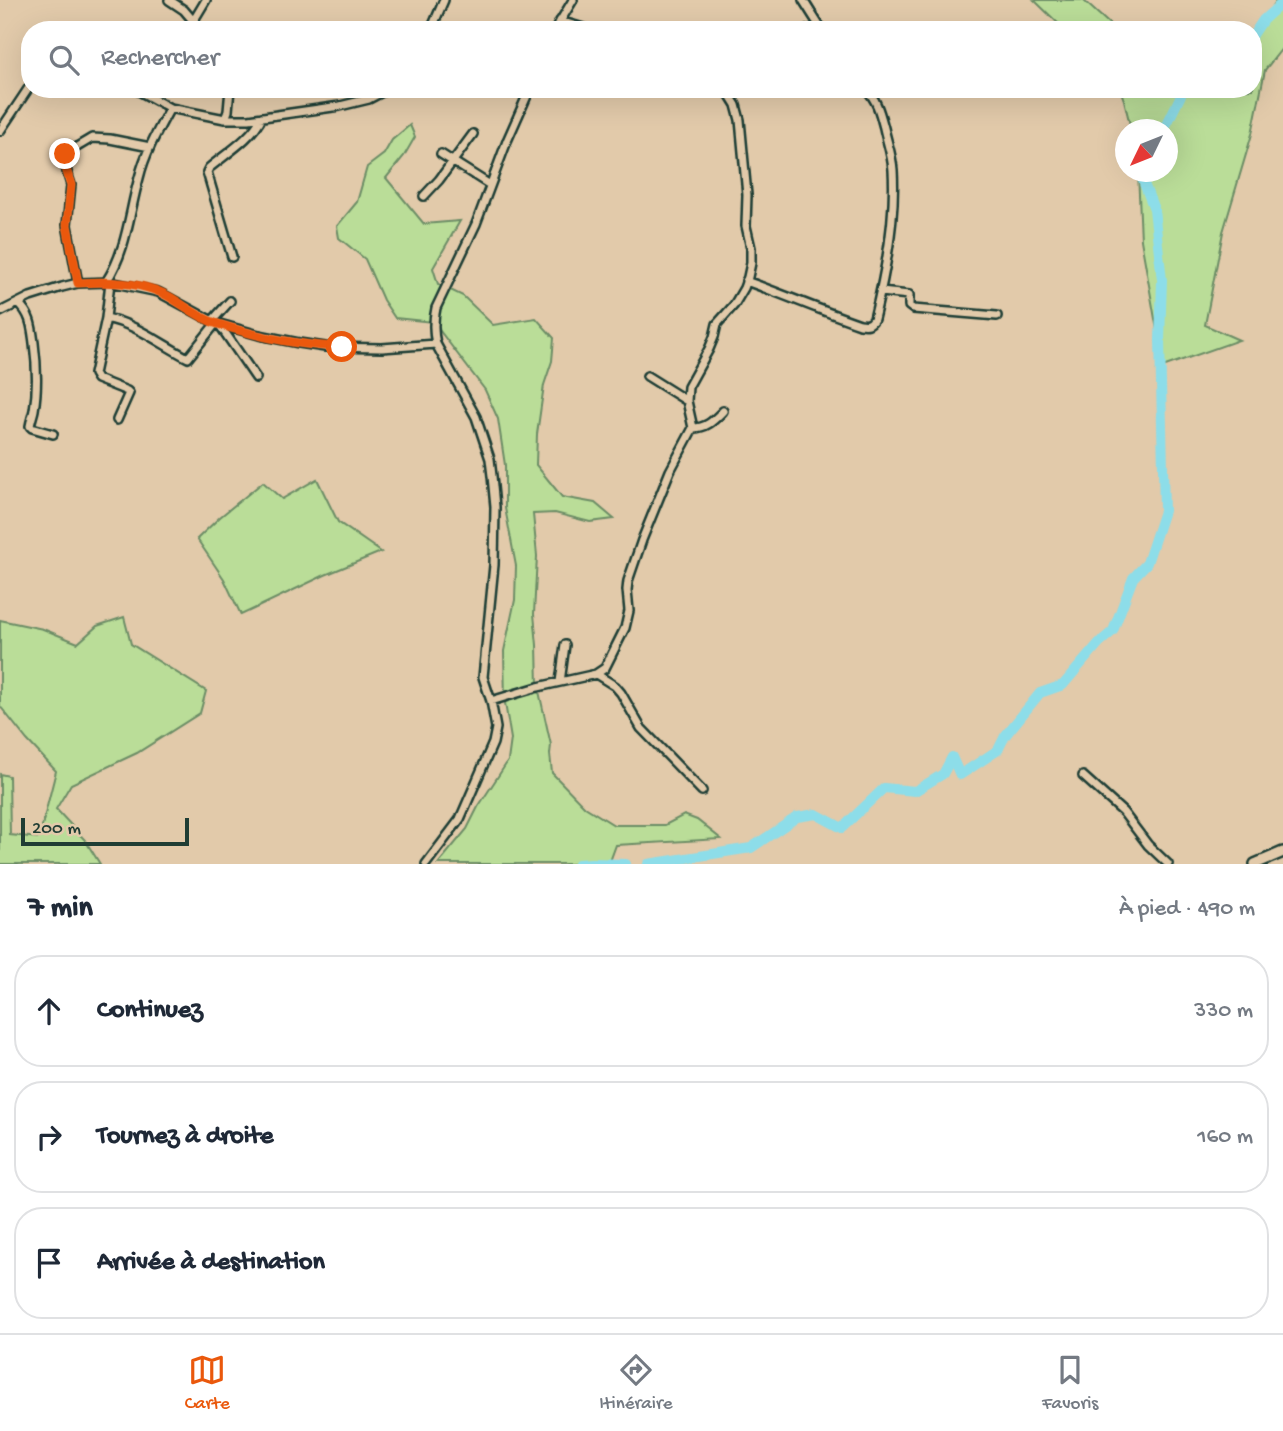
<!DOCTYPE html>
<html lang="fr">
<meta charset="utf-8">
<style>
:root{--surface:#fff;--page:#f2f2f3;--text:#1f2937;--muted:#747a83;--line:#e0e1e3;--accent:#ea580c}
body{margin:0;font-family:"Gochi Hand",sans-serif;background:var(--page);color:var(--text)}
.compass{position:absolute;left:1115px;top:119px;width:63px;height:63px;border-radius:50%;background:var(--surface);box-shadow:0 7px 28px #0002;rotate:227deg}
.scale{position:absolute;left:21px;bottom:18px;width:168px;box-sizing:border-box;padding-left:7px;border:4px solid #1f3d34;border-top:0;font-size:19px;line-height:24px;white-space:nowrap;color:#1f3d34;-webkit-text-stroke:5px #e2caaa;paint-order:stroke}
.stop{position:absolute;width:21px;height:21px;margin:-16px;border:5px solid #ea580c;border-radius:50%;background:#fff}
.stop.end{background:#ea580c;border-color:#fff;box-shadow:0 2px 7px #0008}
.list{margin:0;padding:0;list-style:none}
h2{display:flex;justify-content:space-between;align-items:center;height:91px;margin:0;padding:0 28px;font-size:30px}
h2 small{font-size:23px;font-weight:400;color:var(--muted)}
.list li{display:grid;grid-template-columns:46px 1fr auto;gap:21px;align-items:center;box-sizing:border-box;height:112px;margin:0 14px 14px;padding:0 14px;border:2px solid var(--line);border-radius:28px}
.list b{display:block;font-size:26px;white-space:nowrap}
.list em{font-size:23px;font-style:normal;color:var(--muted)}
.icon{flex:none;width:38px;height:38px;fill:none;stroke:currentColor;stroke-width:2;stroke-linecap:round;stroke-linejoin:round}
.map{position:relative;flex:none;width:1283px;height:864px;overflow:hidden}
.search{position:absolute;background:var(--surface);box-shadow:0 7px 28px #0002;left:21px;right:21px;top:21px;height:77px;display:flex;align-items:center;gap:18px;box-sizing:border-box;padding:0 24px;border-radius:28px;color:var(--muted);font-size:26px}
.sheet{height:469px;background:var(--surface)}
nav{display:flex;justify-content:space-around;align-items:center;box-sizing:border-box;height:98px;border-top:2px solid var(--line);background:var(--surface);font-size:19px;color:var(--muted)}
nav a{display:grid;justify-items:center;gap:4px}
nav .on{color:var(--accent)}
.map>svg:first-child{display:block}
.green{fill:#badd98;stroke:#6c8d66;stroke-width:2}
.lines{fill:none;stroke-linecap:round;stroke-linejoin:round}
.river{stroke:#8ddde9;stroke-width:10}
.minor-casing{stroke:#1f3d34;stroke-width:12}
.major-casing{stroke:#1f3d34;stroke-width:14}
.minor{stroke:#e2caaa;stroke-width:7}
.major{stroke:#e2caaa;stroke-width:9}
.route{stroke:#ea580c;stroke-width:9}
</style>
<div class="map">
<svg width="1283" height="864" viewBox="0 0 1283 864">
<rect width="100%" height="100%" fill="#e2caaa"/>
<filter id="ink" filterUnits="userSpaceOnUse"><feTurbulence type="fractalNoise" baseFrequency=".0143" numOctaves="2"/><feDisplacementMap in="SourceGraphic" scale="14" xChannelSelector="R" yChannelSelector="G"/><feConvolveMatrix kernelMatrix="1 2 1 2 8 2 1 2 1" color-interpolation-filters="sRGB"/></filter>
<g filter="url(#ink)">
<!-- green -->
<path class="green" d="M1034 0H1083L1116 30H1065Z
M1277 0H1283V47L1265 70 1252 134 1223 232 1205 325 1239 340 1157 369 1160 347 1141 240 1138 172H1168V130L1131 129 1124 100 1120 89H1253V35Z
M410 125 415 137 404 156 386 178 424 224 460 221 433 268 438 284 463 296 493 325 536 318 554 338 552 361 544 385 537 434 536 465 562 497 595 503 614 519 590 522 555 513 533 514 537 556 534 614 537 645 538 687 551 745 550 754 552 773 585 807 614 825H665L684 815 697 820 721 839 616 845 609 864H438L467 829 478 807 508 761 511 739 505 703 504 651 515 600 516 566 505 508V465L498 419 485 390 433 322 395 318 383 300 365 259 339 238 337 226 357 202 367 167 384 154 392 140Z
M317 479 338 522 381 552 325 575 241 615 224 579 197 539 220 517 263 482 282 499Z
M124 617 131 644 206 691 200 713 137 753 71 784 56 809 85 840 100 864H0V774L9 776 10 835 39 838 56 771 27 740 0 706V620L43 629 78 643 97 626Z"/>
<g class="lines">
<!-- river -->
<path class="river" d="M1253 35 1263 20 1283 2
M1164 130 1184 89
M578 864 591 863 626 864
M648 864 751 848 797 817 816 814 842 828 884 788 915 791 943 774 952 757 960 775 998 750 1005 736 1040 693 1063 685 1099 643 1113 631 1133 578 1147 563 1164 511 1160 340 1162 280 1154 209 1143 181 1145 172"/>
<!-- minor casing -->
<g class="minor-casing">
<path id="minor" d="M169 0 184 10 201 30
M803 0 822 30
M194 20 206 0
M560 21 590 30
M431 30 444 0
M555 30 573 0
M807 30 819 27
M135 89 170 108 225 119H249L340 106 369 99 388 89
M225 119 228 111 230 89
M0 131 30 86
M441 154 490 185
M424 196 439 180 473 134
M232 257 207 172 209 168C227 153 252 138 262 117
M746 281C785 295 822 311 860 324 867 325 870 325 874 319 886 271 896 219 893 170 892 155 887 142 884 128 880 113 877 100 866 89
M106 282C127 250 129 213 139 178 145 153 158 130 170 108
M110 282 106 318 94 374 97 379 127 391 129 393 117 420
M78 283 67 225 71 185 64 162 65 154 92 138 110 139 150 147
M881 292 909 295V306L913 309 997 316
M18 303C31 314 32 328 34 343 37 366 38 387 34 410 33 415 31 420 30 426L32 428 53 434
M0 312 30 297 62 287 78 283 110 282 158 292 216 323 259 335 299 343 325 347 382 348 436 344
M106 318C136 324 161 344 188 358L216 323
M212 321 230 301
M219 324 256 378
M647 376 687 401
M693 428C707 428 714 420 723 411
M596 674 615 686 621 693 641 728 702 791
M560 682 565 645
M491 701 538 687 596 674 605 668 625 628 629 611 627 590 628 581 642 540 670 471 693 428 687 401 688 387 709 349 714 337 717 324 734 305 744 288 748 277 751 263V248L746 226 747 195 740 120 736 105 726 89
M1083 776 1123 812 1148 845 1168 864
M426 864 460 819 493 743 496 728 491 701 483 677 494 565 495 507 492 476 490 459 476 417 436 344C433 331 433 321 436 308L476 224 507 141 530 89"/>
</g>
<!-- major casing -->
<g class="major-casing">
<path id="major" d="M1255 864 1283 852"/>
</g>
<!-- minor -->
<use href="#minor" class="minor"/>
<!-- major -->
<use href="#major" class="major"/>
</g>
</g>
<g class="lines" filter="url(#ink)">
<!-- route -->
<path class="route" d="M65 154 64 162 71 185 67 225 78 283C106 281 144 282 168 296 184 305 198 317 215 323 255 336 299 346 342 347"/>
</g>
</svg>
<svg class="compass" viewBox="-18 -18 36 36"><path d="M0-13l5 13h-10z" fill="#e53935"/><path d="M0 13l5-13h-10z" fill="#747a83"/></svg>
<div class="scale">200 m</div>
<div class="stop" style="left:342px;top:347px"></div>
<div class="stop end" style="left:65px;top:154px"></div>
<div class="search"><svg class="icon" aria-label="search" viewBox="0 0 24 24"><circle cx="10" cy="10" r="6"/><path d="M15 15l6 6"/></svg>Rechercher</div>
</div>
<section class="sheet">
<h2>7 min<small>À pied · 490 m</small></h2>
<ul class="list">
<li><svg class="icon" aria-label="ahead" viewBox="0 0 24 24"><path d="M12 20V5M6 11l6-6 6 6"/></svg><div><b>Continuez</b></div><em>330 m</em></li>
<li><svg class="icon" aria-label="right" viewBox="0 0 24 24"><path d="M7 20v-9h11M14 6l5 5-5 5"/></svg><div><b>Tournez à droite</b></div><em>160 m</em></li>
<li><svg class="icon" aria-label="arrive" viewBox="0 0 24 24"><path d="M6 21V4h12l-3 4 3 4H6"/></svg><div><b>Arrivée à destination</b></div></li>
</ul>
</section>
<nav>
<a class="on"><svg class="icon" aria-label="map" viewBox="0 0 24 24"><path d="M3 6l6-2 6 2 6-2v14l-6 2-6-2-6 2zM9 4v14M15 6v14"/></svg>Carte</a>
<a><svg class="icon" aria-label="directions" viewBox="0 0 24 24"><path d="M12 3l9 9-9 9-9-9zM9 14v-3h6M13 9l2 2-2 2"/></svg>Itinéraire</a>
<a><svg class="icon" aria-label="saved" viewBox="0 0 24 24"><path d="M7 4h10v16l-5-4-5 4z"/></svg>Favoris</a>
</nav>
